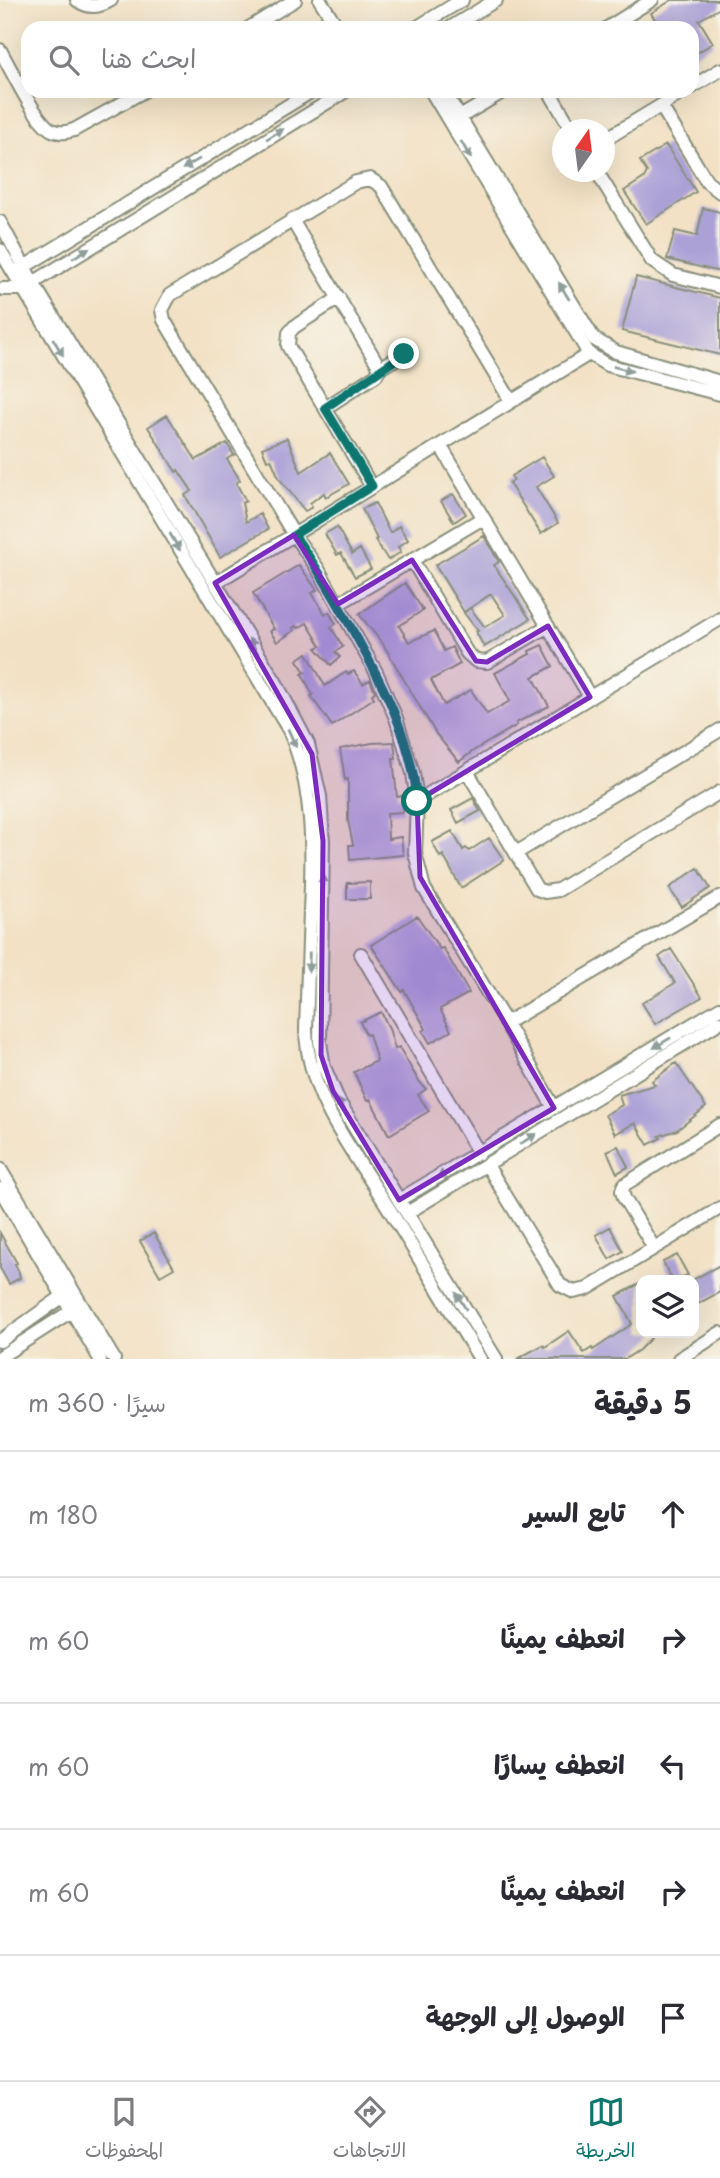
<!DOCTYPE html>
<html lang="ar">
<meta charset="utf-8">
<style>
:root{--surface:#fff;--page:#f2f2f3;--text:#2b2b33;--muted:#7c7c81;--line:#e1e1e2;--accent:#0f766e}
body{margin:0;font-family:"Playpen Sans","Playpen Sans Arabic",sans-serif;background:var(--page);color:var(--text);direction:rtl}
.controls{position:absolute;right:21px;bottom:21px;display:grid;overflow:hidden;border-radius:14px;box-shadow:0 7px 28px #0002}
.controls button{width:63px;height:63px;display:grid;place-items:center;padding:0;border:0;border-bottom:2px solid var(--line);background:var(--surface);color:var(--text);font:35px sans-serif}
.compass{position:absolute;left:552px;top:119px;width:63px;height:63px;border-radius:50%;background:var(--surface);box-shadow:0 7px 28px #0002;rotate:14deg}
.stop{position:absolute;width:21px;height:21px;margin:-16px;border:5px solid #0f766e;border-radius:50%;background:#fff}
.stop.end{background:#0f766e;border-color:#fff;box-shadow:0 2px 7px #0008}
.list{margin:0;padding:0;list-style:none}
h2{display:flex;justify-content:space-between;align-items:center;height:91px;margin:0;padding:0 28px;font-size:30px}
h2 small{font-size:23px;font-weight:400;color:var(--muted)}
.list li{display:grid;grid-template-columns:46px 1fr auto;gap:21px;align-items:center;box-sizing:border-box;height:126px;padding:0 28px;border-top:2px solid var(--line)}
.list b{display:block;font-size:26px;white-space:nowrap}
.list em{font-size:23px;font-style:normal;color:var(--muted)}
.icon{flex:none;width:38px;height:38px;fill:none;stroke:currentColor;stroke-width:2;stroke-linecap:round;stroke-linejoin:round}
.map{position:relative;flex:none;width:720px;height:1359px;overflow:hidden;direction:ltr}
.search{position:absolute;background:var(--surface);box-shadow:0 7px 28px #0002;left:21px;right:21px;top:21px;height:77px;display:flex;align-items:center;gap:18px;box-sizing:border-box;padding:0 24px;border-radius:21px;color:var(--muted);font-size:26px}
.sheet{height:721px;background:var(--surface)}
nav{display:flex;justify-content:space-around;align-items:center;box-sizing:border-box;height:98px;border-top:2px solid var(--line);background:var(--surface);font-size:19px;color:var(--muted)}
nav a{display:grid;justify-items:center;gap:4px}
nav .on{color:var(--accent)}
.map>svg:first-child{display:block}
.building{fill:#aba1d7}
.lines{fill:none;stroke-linecap:round;stroke-linejoin:round}
.minor-casing{stroke:#888f7c;stroke-width:16}
.minor{stroke:#fff;stroke-width:12}
.oneway{fill:#8f9e9a}
.route{stroke:#0f766e;stroke-width:9}
.marked{fill:#7b2cbf;fill-opacity:0.2;stroke:#7b2cbf;stroke-width:5;stroke-linejoin:round}
</style>
<div class="map">
<svg width="720" height="1359" viewBox="0 0 720 1359">
<rect width="100%" height="100%" fill="#f7f3e8"/>
<filter id="ink" filterUnits="userSpaceOnUse"><feTurbulence type="fractalNoise" baseFrequency=".0143" numOctaves="2"/><feDisplacementMap in="SourceGraphic" scale="14" xChannelSelector="R" yChannelSelector="G"/><feConvolveMatrix kernelMatrix="1 2 1 2 8 2 1 2 1" color-interpolation-filters="sRGB"/></filter>
<filter id="wash" filterUnits="userSpaceOnUse"><feTurbulence type="fractalNoise" baseFrequency=".00686" numOctaves="4" result="noise"/><feDisplacementMap in="SourceGraphic" scale="28" xChannelSelector="R" yChannelSelector="G"/><feGaussianBlur stdDeviation="1.57" result="paint"/><feColorMatrix in="noise" values="0 0 0 0 0 0 0 0 0 0 0 0 0 0 0 0 0 1.4 0 .05"/><feComposite in="paint" operator="in"/></filter>
<g filter="url(#wash)">
<rect width="100%" height="100%" fill="#f2e1c4"/>
<g id="blocks">
<!-- building -->
<path class="building" d="M672 0H720V8L699 20 713 43 692 56V28H660L651 13Z
M666 145 696 192 646 224 624 191 644 178 647 172 640 161Z
M703 208 720 212V272L667 259 675 231 697 236Z
M636 277 720 298V355L622 331Z
M167 415 196 460 227 443 234 455 227 459 240 480 236 483 246 501 242 503 246 522 260 514 268 529 220 557 185 495 192 491 178 470 176 472 148 427Z
M287 438 301 472 330 453 349 484 326 497 324 493 310 503 312 507 305 511 279 478 271 459 267 460 262 448Z
M542 457 554 476 536 487 558 523 541 534 509 483 514 480 511 476Z
M453 494 466 514 454 522 441 501Z
M375 503 390 533 399 526 408 540 398 547 401 552 388 560 375 540 377 539 362 509Z
M337 527 352 554 360 549 371 569 355 577 341 553 337 555 325 534Z
M484 536 499 562 494 565 530 619 484 647 476 632 478 631 464 613 470 608 485 627 505 615 491 594 464 612 435 565Z
M299 565 317 590 312 593 325 614 329 612 336 624 331 627 343 647 335 652 340 657 331 665 316 648 321 646 307 623 298 628 296 626 293 628 295 630 277 642 270 631 274 629 253 593Z
M405 583 423 610 399 626 409 642 434 631 444 651 452 647 460 664 431 680 444 705 471 690 487 714 510 701 495 673 530 654 529 651 542 645 553 666 533 677 549 706 516 723 517 725 473 751 459 762 436 734 383 644 359 614Z
M307 653 325 686 346 672 348 674 354 671 363 684 370 680 375 692 372 694 374 698 332 726 311 696 313 695 302 674 305 672 297 660Z
M394 742 396 758H393L397 797 402 796 403 812 387 813 388 839 401 837 403 855 350 860 349 845H353L348 820V779L345 780 340 749 372 743Z
M473 798 480 811 458 823 451 810Z
M452 831 463 850 466 848 469 851 489 838 504 860 461 888 443 855 440 857 432 842Z
M698 868 710 888 682 907 669 888Z
M370 882V899H347V883Z
M417 916 440 949 443 948 469 993 440 1009 451 1031 430 1043 423 1031 426 1029 404 990 402 992 371 945Z
M671 949 702 997 655 1024 642 1003 675 983 659 957Z
M381 1012 389 1028 395 1049 399 1047 418 1080 426 1089 418 1095 429 1111 389 1135 370 1099 367 1101 354 1072 377 1061 369 1034 366 1035 360 1022Z
M676 1063 706 1107 677 1130 659 1136 661 1138 648 1145 635 1123 615 1134 605 1115 622 1105 619 1095 655 1085 652 1081Z
M618 1146 628 1167 617 1173 607 1151Z
M610 1227 623 1251 609 1259 596 1235Z
M0 1233 17 1263 15 1264 19 1272 20 1278 9 1284 0 1268Z
M154 1233 174 1268 160 1276 140 1241Z
M677 1255 688 1275 673 1280 663 1262Z
M720 1265V1292L694 1306V1279Z
M641 1283V1333H656L639 1350 625 1359H517L543 1345 545 1347 569 1331 584 1353 592 1348 593 1350 632 1324 617 1296Z"/>
</g>
</g>
<g filter="url(#ink)">
<use href="#blocks" fill-opacity="0" stroke="#888f7c" stroke-width="2"/>
<g class="lines">
<!-- minor casing -->
<g class="minor-casing">
<path id="minor" d="M77 0C89 9 99 7 111 0
M320 0 338 28
M249 28 295 0
M416 28 462 0
M450 28 496 0
M607 28 652 0
M0 50C10 67 36 123 52 130 60 134 67 132 74 130L144 91
M692 87 720 70
M431 91 589 354 607 365 720 394
M444 91 594 339 616 352 720 382
M549 91 572 130
M661 106 707 182 720 192
M460 117 504 91
M604 140 685 91
M597 172 652 261 673 275 720 287
M292 220 380 368 376 375 325 408
M0 222 33 283 276 683 308 744 320 796 323 841 320 1042 324 1067 339 1102 496 1359
M0 250 289 730C314 787 313 849 310 911 309 950 307 990 306 1030 308 1099 356 1155 391 1212 421 1261 450 1310 480 1359
M19 270 312 91
M3 289H23L346 91
M339 298 294 327 289 333 288 346 372 487
M380 368 404 354
M511 401 381 186 370 179 356 182 170 295 162 310 164 320 294 535 318 569 376 672 396 718 413 773 417 801 415 853 424 888 506 1023 554 1108
M440 445 590 697
M412 560 467 653 476 661 487 662 548 626
M215 583 589 354
M338 604 483 518
M467 771 537 889 545 892 558 890 720 792
M417 801 720 619
M516 853 720 730
M361 954 479 1153
M506 1023 720 897
M487 1165 560 1285 574 1292 587 1289 720 1208
M0 1169 114 1359
M0 1189 100 1359
M399 1200 720 1008
M407 1213 720 1022
M654 1248 624 1198 622 1191 624 1185 720 1125
M0 1341 66 1294
M0 1357 76 1308
M679 1359 720 1333"/>
</g>
<!-- minor -->
<use href="#minor" class="minor"/>
</g>
<!-- one-way arrows -->
<defs><path id="oneway-solid" d="M-6-.8H1V-3.2L6.5 0L1 3.2V.8H-6Z" transform="scale(1.75)"/></defs>
<g class="oneway">
<use href="#oneway-solid" transform="translate(275 134) rotate(-31)"/>
<use href="#oneway-solid" transform="translate(466 150) rotate(60)"/>
<use href="#oneway-solid" transform="translate(191 164) rotate(149)"/>
<use href="#oneway-solid" transform="translate(81 253) rotate(-32)"/>
<use href="#oneway-solid" transform="translate(564 291) rotate(-121)"/>
<use href="#oneway-solid" transform="translate(58 347) rotate(59)"/>
<use href="#oneway-solid" transform="translate(623 369) rotate(14)"/>
<use href="#oneway-solid" transform="translate(175 542) rotate(59)"/>
<use href="#oneway-solid" transform="translate(254 647) rotate(-121)"/>
<use href="#oneway-solid" transform="translate(292 738) rotate(66)"/>
<use href="#oneway-solid" transform="translate(323 884) rotate(-90)"/>
<use href="#oneway-solid" transform="translate(309 962) rotate(92)"/>
<use href="#oneway-solid" transform="translate(662 1043) rotate(149)"/>
<use href="#oneway-solid" transform="translate(342 1107) rotate(-120)"/>
<use href="#oneway-solid" transform="translate(528 1139) rotate(-32)"/>
<use href="#oneway-solid" transform="translate(446 1173) rotate(149)"/>
<use href="#oneway-solid" transform="translate(461 1301) rotate(-121)"/>
</g>
</g>
<g class="lines" filter="url(#ink)">
<!-- route -->
<path class="route" d="M404 354 325 408 372 486 294 535C316 565 335 598 353 631 383 684 412 740 417 801"/>
</g>
<!-- marked area -->
<path class="marked" d="M294 535 338 604 412 560 476 661 487 662 548 626 590 697 417 801 420 877 554 1108 399 1200 333 1091 321 1055 323 841 312 754 215 583Z"/>
</svg>
<div class="controls">
<button><svg class="icon" aria-label="layers" viewBox="0 0 24 24"><path d="M12 4l9 5-9 5-9-5zM3 14l9 5 9-5"/></svg></button>
</div>
<svg class="compass" viewBox="-18 -18 36 36"><path d="M0-13l5 13h-10z" fill="#e53935"/><path d="M0 13l5-13h-10z" fill="#7c7c81"/></svg>
<div class="stop" style="left:417px;top:801px"></div>
<div class="stop end" style="left:404px;top:354px"></div>
<div class="search"><svg class="icon" aria-label="search" viewBox="0 0 24 24"><circle cx="10" cy="10" r="6"/><path d="M15 15l6 6"/></svg>ابحث هنا</div>
</div>
<section class="sheet">
<h2>5 دقيقة<small>سيرًا · 360 m</small></h2>
<ul class="list">
<li><svg class="icon" aria-label="ahead" viewBox="0 0 24 24"><path d="M12 20V5M6 11l6-6 6 6"/></svg><div><b>تابع السير</b></div><em>180 m</em></li>
<li><svg class="icon" aria-label="right" viewBox="0 0 24 24"><path d="M7 20v-9h11M14 6l5 5-5 5"/></svg><div><b>انعطف يمينًا</b></div><em>60 m</em></li>
<li><svg class="icon" aria-label="left" viewBox="0 0 24 24"><path d="M17 20v-9H6M10 6l-5 5 5 5"/></svg><div><b>انعطف يسارًا</b></div><em>60 m</em></li>
<li><svg class="icon" aria-label="right" viewBox="0 0 24 24"><path d="M7 20v-9h11M14 6l5 5-5 5"/></svg><div><b>انعطف يمينًا</b></div><em>60 m</em></li>
<li><svg class="icon" aria-label="arrive" viewBox="0 0 24 24"><path d="M6 21V4h12l-3 4 3 4H6"/></svg><div><b>الوصول إلى الوجهة</b></div></li>
</ul>
</section>
<nav>
<a class="on"><svg class="icon" aria-label="map" viewBox="0 0 24 24"><path d="M3 6l6-2 6 2 6-2v14l-6 2-6-2-6 2zM9 4v14M15 6v14"/></svg>الخريطة</a>
<a><svg class="icon" aria-label="directions" viewBox="0 0 24 24"><path d="M12 3l9 9-9 9-9-9zM9 14v-3h6M13 9l2 2-2 2"/></svg>الاتجاهات</a>
<a><svg class="icon" aria-label="saved" viewBox="0 0 24 24"><path d="M7 4h10v16l-5-4-5 4z"/></svg>المحفوظات</a>
</nav>
